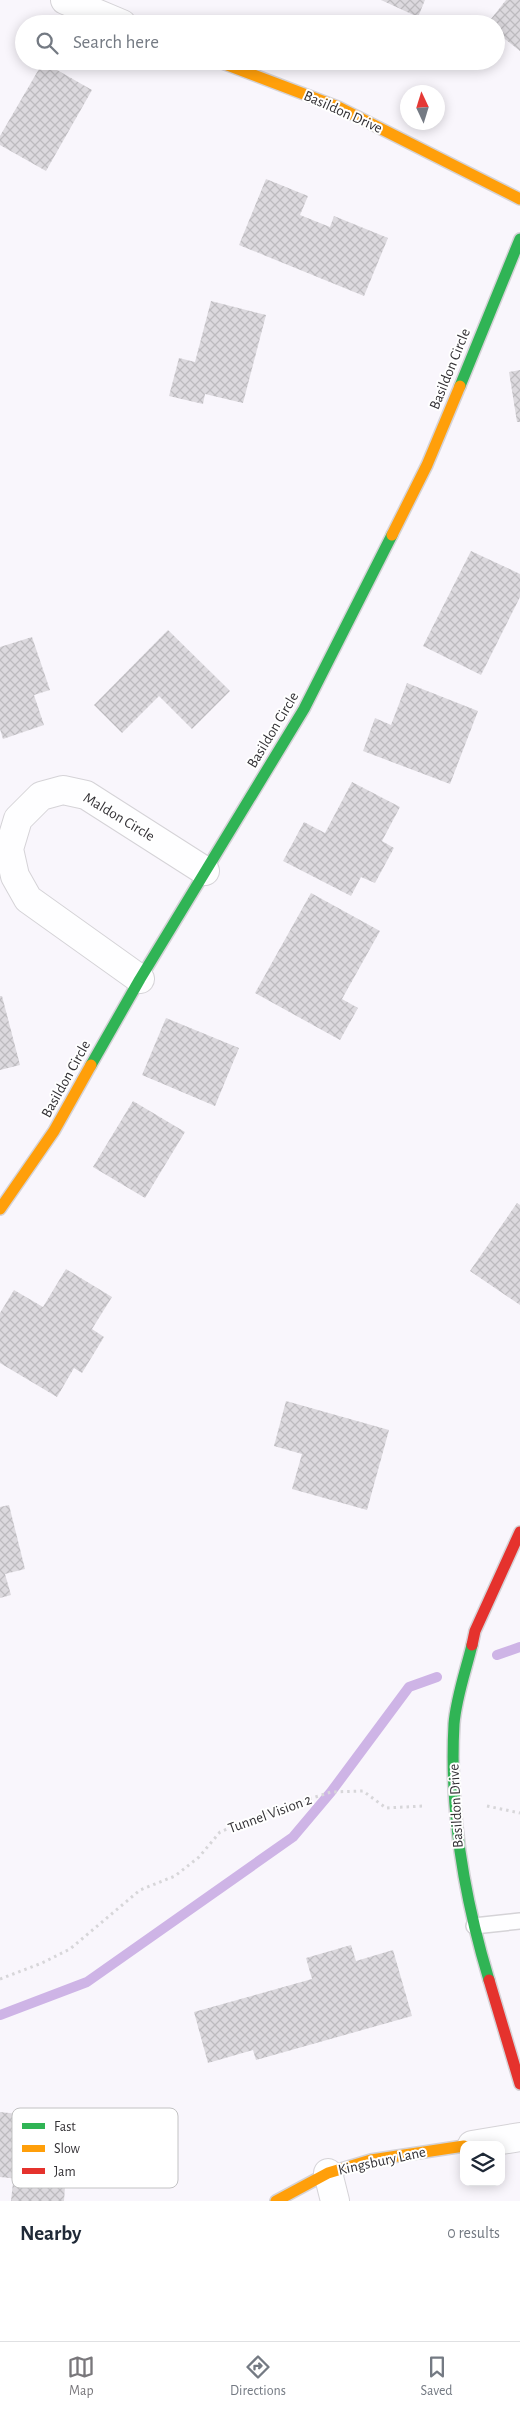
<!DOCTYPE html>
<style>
:root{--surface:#fff;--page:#f6f6f7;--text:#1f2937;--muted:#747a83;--line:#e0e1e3;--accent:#79777b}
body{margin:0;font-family:"Alegreya Sans",sans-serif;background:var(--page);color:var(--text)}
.controls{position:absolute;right:15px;bottom:15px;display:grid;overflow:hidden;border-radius:10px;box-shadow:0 2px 12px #0003}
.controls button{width:45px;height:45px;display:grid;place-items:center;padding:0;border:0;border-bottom:1px solid var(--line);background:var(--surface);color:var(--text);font:25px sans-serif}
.compass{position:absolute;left:400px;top:85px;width:45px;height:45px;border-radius:50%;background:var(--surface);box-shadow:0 2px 12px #0003;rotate:356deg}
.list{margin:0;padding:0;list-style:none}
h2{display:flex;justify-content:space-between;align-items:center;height:65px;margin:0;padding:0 20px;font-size:21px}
h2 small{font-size:16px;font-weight:400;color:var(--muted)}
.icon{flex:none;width:28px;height:28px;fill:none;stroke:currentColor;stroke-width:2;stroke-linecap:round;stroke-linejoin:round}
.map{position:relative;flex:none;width:520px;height:2201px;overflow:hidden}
.search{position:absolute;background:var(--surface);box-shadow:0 2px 12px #0003;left:15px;right:15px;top:15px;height:55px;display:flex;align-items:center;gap:12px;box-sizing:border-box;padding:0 18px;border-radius:28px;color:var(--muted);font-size:19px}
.sheet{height:140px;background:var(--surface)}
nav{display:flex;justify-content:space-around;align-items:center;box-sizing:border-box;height:70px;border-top:1px solid var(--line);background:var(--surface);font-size:14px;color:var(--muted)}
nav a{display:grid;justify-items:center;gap:2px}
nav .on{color:var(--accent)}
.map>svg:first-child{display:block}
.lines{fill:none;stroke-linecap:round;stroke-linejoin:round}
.stream{stroke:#ceb4e6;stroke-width:10}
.building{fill:url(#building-cross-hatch)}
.lane-casing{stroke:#d5d3d7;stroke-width:18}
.street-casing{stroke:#d5d3d7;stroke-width:30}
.fast-casing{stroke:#d5d3d7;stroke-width:14}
.slow-casing{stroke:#d5d3d7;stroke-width:14}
.jam-casing{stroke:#d5d3d7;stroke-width:14}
.path{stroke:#d7d6d9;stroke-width:3;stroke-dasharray:2.5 4;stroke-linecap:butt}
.lane{stroke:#fefeff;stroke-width:15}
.street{stroke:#fefeff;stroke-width:28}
.fast{stroke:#30b455;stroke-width:11}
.slow{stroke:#ff9f0a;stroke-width:11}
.jam{stroke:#e5322d;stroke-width:11}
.labels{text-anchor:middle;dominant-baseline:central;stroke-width:4;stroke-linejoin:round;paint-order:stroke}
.street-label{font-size:15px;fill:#343236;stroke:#fff}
.key{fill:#fff;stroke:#c2c2c3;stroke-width:1}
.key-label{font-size:14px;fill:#343236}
</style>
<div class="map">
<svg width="520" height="2201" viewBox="0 0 520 2201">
<defs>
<pattern id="building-cross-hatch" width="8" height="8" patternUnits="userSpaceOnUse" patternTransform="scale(1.25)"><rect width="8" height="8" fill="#dcd9de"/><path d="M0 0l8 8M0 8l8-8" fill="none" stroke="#bdbbbf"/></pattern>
</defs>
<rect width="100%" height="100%" fill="#f9f6fc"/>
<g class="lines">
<!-- stream -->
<path class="stream" d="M497 1655 520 1647
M0 2015 87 1982 293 1837 331 1792 409 1687 437 1677"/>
</g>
<!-- building -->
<path class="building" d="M381 0H425L418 17Z
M506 0H520V51L496 32V24H487Z
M43 62 92 90 46 171 0 145V136Z
M266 179 308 196 300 215 330 227 334 216 388 238 364 296 239 245Z
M211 301 266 315 243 403 205 394 203 404 169 396 179 358 195 362Z
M520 370V422H517L509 372Z
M471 551 520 574V597L481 675 423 646Z
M168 630 230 691 192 729 159 696 122 733 94 705Z
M32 637 50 690 34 695 44 725 3 739 0 729V647Z
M407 683 478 711 450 784 363 751 375 718 391 725Z
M352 782 400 807 382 841 394 848 375 883 361 877 351 896 283 861 304 822 325 833Z
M311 893 380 931 342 999 358 1008 340 1040 255 993Z
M0 996H2L20 1065 0 1070Z
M166 1018 239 1048 215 1106 142 1075Z
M133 1101 185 1132 145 1198 93 1167Z
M517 1203 520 1205V1305L470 1271Z
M66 1269 112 1297 92 1329 104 1337 82 1373 74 1368 57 1397 0 1363V1313L14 1290 43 1307Z
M286 1401 389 1430 367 1510 292 1489 302 1454 274 1446Z
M9 1505 25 1569 5 1574 11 1595 0 1598V1507Z
M351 1945 356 1961 393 1950 412 2016 256 2060 253 2050 208 2063 194 2012 312 1979 306 1958Z
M0 2112 110 2124 103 2188 0 2177Z
M13 2182 65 2187 64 2201H11Z"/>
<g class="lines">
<!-- lane casing -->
<g class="lane-casing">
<path id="lane" d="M474 1926 520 1921"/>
</g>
<!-- street casing -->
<g class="street-casing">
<path id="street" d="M65 0 122 24
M140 979 28 899 15 876 9 849 18 819 41 796 63 790 86 795 205 871
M472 2145 520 2137
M328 2173 335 2201"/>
</g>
<!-- fast casing -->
<g class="fast-casing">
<path id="fast" d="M460 386 520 239
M91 1065 140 979 304 709 392 535
M472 1645C466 1670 456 1698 454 1724 449 1812 464 1897 489 1980"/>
</g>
<!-- slow casing -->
<g class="slow-casing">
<path id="slow" d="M217 61 338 107 520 199
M392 535 427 465 460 386
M0 1209 54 1131 91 1065
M276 2201 328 2173 371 2160 464 2146"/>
</g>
<!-- jam casing -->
<g class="jam-casing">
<path id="jam" d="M472 1645 475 1631 520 1532
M489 1980 520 2084"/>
</g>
<!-- path -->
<path class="path" d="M487 1806 520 1813
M0 1979 42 1963 70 1949 140 1890 175 1876 199 1857 220 1832 266 1813 331 1792 363 1791 386 1808 423 1806"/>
<!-- lane -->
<use href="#lane" class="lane"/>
<!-- street -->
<use href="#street" class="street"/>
<!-- fast -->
<use href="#fast" class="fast"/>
<!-- slow -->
<use href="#slow" class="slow"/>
<!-- jam -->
<use href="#jam" class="jam"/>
</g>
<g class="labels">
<!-- street labels -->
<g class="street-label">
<text transform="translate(343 112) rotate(24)">Basildon Drive</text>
<text transform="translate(450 369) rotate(-68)">Basildon Circle</text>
<text transform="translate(273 730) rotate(-59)">Basildon Circle</text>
<text transform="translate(119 817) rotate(31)">Maldon Circle</text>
<text transform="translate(66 1079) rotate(-61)">Basildon Circle</text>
<text transform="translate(456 1806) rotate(-93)">Basildon Drive</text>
<text transform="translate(270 1814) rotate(-20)">Tunnel Vision 2</text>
<text transform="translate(382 2161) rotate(-12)">Kingsbury Lane</text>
</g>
</g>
<!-- legend -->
<rect x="12" y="2108" width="166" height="80" rx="8" class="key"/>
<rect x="22" y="2123" width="23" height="6" fill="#30b455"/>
<rect x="22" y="2145" width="23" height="7" fill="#ff9f0a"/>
<rect x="22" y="2168" width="23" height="6" fill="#e5322d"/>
<g class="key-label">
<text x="54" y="2131">Fast</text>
<text x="54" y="2153">Slow</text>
<text x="54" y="2176">Jam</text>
</g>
</svg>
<div class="controls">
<button><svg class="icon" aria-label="layers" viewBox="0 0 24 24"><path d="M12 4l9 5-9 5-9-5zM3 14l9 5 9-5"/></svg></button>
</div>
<svg class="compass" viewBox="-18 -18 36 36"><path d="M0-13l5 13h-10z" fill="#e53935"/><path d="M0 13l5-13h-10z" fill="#747a83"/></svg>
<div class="search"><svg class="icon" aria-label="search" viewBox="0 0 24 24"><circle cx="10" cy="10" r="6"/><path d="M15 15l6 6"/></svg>Search here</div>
</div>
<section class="sheet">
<h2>Nearby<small>0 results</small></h2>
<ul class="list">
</ul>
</section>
<nav>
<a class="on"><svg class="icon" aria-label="map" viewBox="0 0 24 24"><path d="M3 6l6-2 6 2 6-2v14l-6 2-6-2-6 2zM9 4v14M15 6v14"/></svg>Map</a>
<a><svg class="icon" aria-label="directions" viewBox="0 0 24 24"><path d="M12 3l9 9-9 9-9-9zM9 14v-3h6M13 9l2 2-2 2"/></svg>Directions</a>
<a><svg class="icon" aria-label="saved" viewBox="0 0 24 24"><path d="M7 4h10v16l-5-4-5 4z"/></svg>Saved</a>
</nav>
